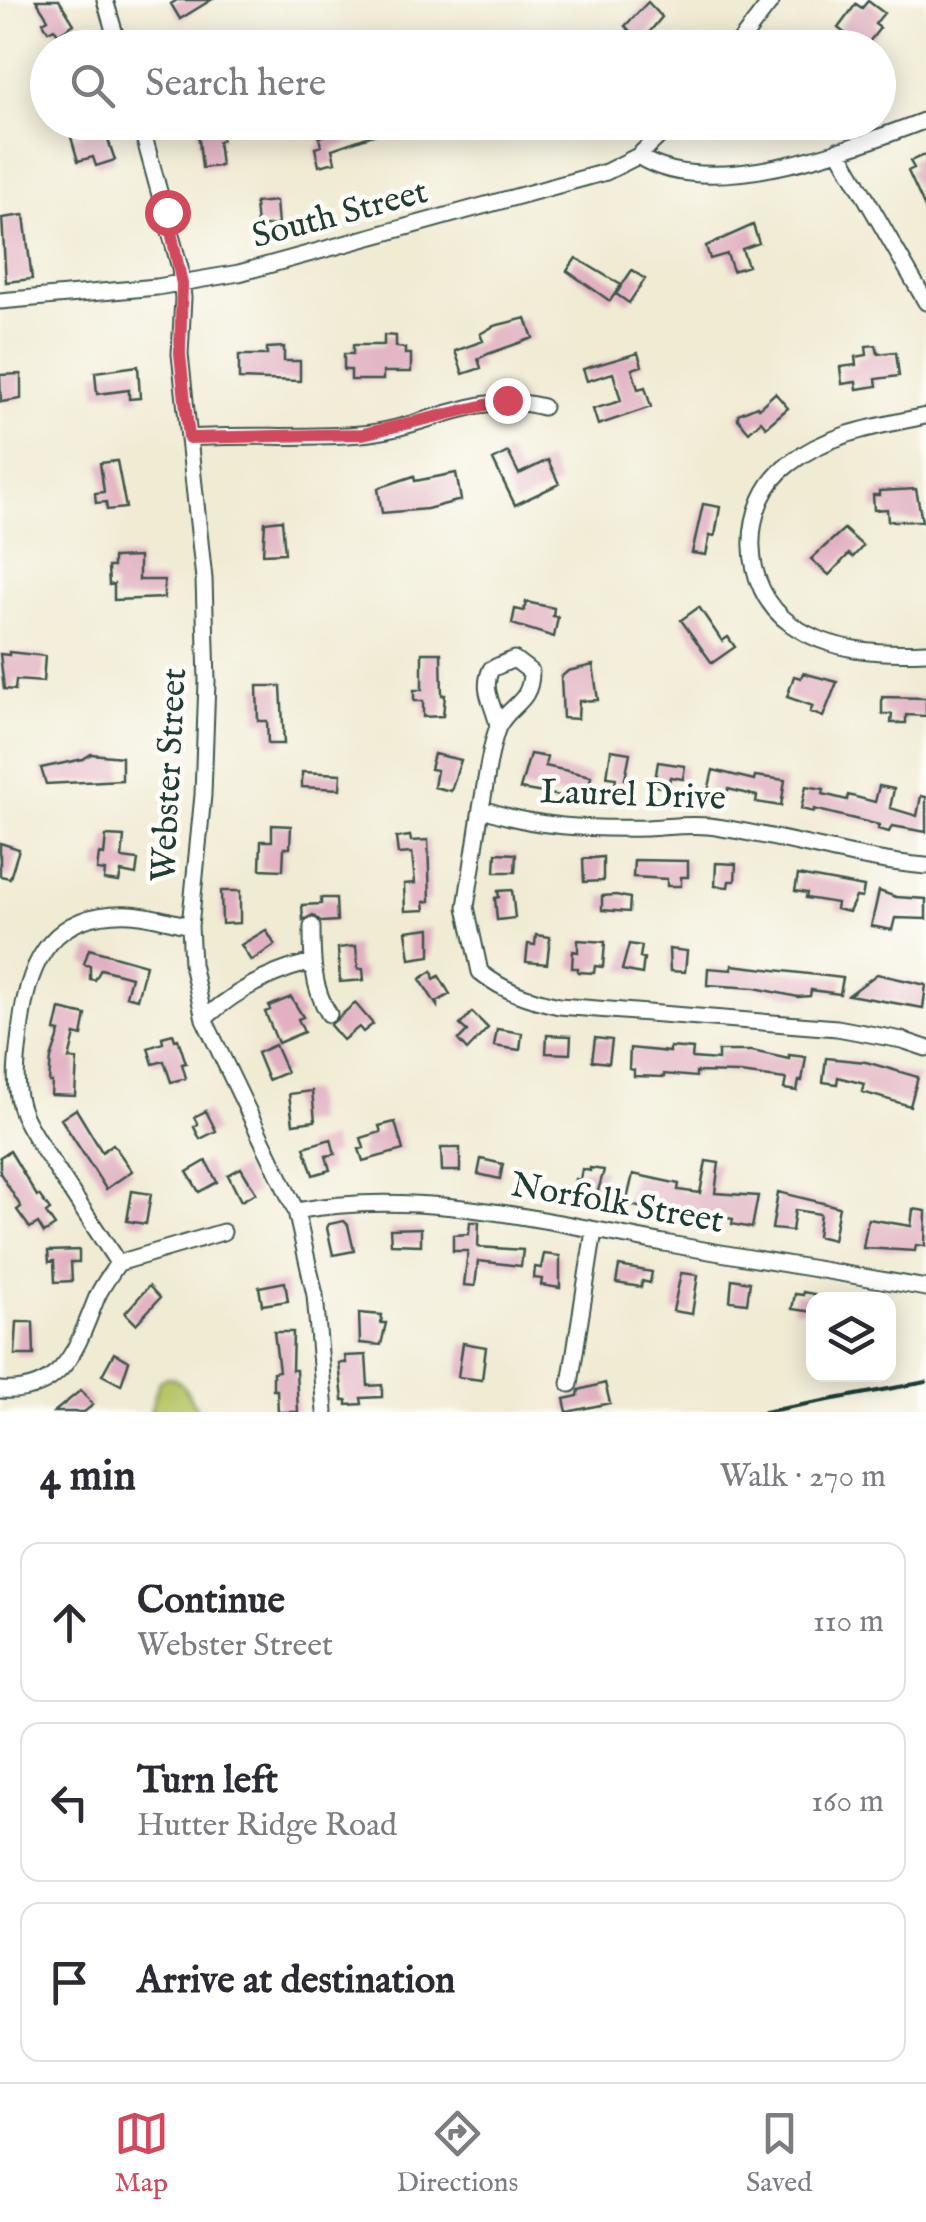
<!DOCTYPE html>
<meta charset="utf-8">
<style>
:root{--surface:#fff;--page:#f7f7f7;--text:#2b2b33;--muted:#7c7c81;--line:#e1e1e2;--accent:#d1495b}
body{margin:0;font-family:"IM FELL English",serif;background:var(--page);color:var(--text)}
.controls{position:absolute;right:30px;bottom:30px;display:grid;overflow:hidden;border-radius:20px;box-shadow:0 5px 25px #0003}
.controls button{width:90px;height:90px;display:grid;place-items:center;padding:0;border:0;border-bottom:2px solid var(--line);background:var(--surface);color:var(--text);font:50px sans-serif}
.stop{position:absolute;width:30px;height:30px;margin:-22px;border:8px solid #d1495b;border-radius:50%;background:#fff}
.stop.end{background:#d1495b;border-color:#fff;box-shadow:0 2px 10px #0008}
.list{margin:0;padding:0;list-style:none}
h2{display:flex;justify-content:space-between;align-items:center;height:130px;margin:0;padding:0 40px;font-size:42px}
h2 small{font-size:32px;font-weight:400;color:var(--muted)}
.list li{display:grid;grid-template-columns:65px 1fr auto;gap:30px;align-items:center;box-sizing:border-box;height:160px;margin:0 20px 20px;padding:0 20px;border:2px solid var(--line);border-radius:20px}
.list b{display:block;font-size:38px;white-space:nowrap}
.list p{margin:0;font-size:32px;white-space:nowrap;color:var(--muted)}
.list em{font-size:32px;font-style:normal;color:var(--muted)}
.icon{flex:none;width:55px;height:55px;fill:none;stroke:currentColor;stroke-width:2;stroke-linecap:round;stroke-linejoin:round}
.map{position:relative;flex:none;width:926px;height:1412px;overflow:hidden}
.search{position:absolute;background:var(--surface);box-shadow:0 5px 25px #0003;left:30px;right:30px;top:30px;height:110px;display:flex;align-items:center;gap:25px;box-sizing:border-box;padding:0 35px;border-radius:55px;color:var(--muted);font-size:38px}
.sheet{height:670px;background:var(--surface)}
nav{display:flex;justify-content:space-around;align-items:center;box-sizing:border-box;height:140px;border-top:2px solid var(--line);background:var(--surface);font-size:28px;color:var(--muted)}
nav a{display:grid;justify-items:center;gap:5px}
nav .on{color:var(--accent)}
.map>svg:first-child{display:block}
.green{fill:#b8c668;stroke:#6c824e;stroke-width:2.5}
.building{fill:#e1b1c1}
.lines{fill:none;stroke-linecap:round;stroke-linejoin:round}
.minor-casing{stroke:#3e574c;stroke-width:19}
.minor{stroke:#fff;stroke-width:15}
.rail{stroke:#1f3d34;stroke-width:4}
.route{stroke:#d1495b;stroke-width:12}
.labels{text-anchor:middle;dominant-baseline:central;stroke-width:9;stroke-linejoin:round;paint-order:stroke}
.street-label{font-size:35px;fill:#1f3d34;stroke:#fdfcf7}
</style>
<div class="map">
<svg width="926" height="1412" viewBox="0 0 926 1412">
<rect width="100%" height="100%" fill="#fdfcf7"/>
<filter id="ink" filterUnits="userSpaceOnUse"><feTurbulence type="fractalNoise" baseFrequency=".01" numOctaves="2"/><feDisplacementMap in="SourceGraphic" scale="20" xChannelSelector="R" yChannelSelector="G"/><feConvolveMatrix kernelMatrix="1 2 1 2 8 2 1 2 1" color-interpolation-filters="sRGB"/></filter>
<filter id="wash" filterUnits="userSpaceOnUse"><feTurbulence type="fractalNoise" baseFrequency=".0048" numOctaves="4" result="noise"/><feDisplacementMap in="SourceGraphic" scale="40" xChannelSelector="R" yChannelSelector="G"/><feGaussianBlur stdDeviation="2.25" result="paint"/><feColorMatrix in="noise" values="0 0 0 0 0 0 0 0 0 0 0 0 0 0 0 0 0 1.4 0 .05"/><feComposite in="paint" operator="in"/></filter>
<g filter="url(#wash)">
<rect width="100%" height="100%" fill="#f0ebd3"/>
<!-- green -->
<path class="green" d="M167 1377C186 1379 188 1399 199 1412H150L159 1381Z"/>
<g id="blocks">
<!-- building -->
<path class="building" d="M36 0H59L74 24 58 34 54 28 48 31 43 22 48 19Z
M177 0H211L180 19 171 4Z
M868 1 884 13 875 24 880 28 865 47 859 43 856 48H837L847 35 838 28 856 4 862 8Z
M648 2 662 17 636 48H622L616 41 629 30 625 26Z
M84 122H102L115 160 96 166 93 157 78 161 71 137 86 132Z
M197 122H220L222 140 218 141 221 166 202 168Z
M331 122H382L385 131 332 149 335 162 319 166 315 148 321 146 319 137 334 133Z
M425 122H464L461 136 425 126Z
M926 154V210L908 171 914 168 910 161Z
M276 201 278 225 257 227 255 203Z
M24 215 32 279 6 282 2 218Z
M753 225 759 243 742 249 748 266 733 271 727 254 710 259 706 246Z
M576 258 621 285 610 301 567 271Z
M632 270 645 279 629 303 616 294Z
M526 318 533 338 488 354 478 359 481 368 463 374 455 351 483 341 480 334 494 326Z
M384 335 396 336V347L405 348V354H411V372H383V380H351V370H344V354H353V345H384Z
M876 345 878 354 896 352 899 376 876 379 877 386 857 389 856 382 842 384 840 367 856 365 855 357 867 355 866 346Z
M284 347V361H300V381L239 379V355H267V348Z
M638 353 642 366 632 369 638 389 645 387 651 407 598 425 593 409 621 401 613 373 587 381 583 369Z
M138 366 140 398 129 399V390L97 394 95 372Z
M21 374V399L1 402 0 375Z
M775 393 788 408 766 427 761 421 749 432 738 419V414L757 406 759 408Z
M508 452 519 474 548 460 559 484 515 505 493 460Z
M117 461 126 508 107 510 106 502 96 503 95 493 104 492 100 463Z
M456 473 461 500 427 509 382 513 378 489 381 487 414 476 415 481Z
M916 489 922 521H888L887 509 874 510 873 495H879V491Z
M703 504 720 507 715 536 710 535 706 555 692 553Z
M282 520 285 553 263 554 265 522Z
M844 529 863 546 853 557 849 554 829 575 811 559Z
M139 557V580H164V598L114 600V584L109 585 108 567H113V558Z
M526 602 554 608 553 616 558 617 554 637 512 624 515 609 524 611Z
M699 607 722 641 728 637 735 647 712 663 681 620Z
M9 652 45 656 43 682 16 680 15 690 4 689 0 654 9 655Z
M422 653H441L442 695H445L443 716 423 717V701H414V690H422Z
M593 665 598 700 579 701 578 719 563 718 561 677 568 671Z
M803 673 837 682 823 717 810 712 813 706 787 697 794 676 801 678Z
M257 686H281L284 744H268L267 721H258Z
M882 697 926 698V716L906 715V723H891L892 714H882Z
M611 750 630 753 625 779 632 780 630 793 614 790 616 778 607 777Z
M91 754 122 757V780L46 784 41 768 83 759Z
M434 754 461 760 451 791 434 787 437 770 430 769Z
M530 754 547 757 545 766 591 776 588 796 573 793 572 798 520 789Z
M658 762 685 766 683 779 670 777 668 788 654 786Z
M713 770 754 780 755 776 785 780 781 806 756 802 757 796 728 789 726 795 708 791Z
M302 772 341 774 340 789 302 787Z
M806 786 824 789 823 794 847 800 848 795 875 802 879 786 894 789 890 808 917 816 921 796 926 797V832L892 826 889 832 878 829 879 825 814 809V812L801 809Z
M272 825 291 826 290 848H284L283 870 260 869 261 841H272Z
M106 836 124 837 122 858 138 860 136 875 121 872 119 882 104 880 105 871 97 870 99 854 104 855Z
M410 836 411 841 428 840 430 901 424 902 425 910 405 911 404 884 415 883 412 853 398 854 396 838Z
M0 843 19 849 10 878 0 876Z
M496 853 516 854 515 872H495Z
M603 857V881L584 882 583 859Z
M634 860 688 861V877H681V886H667V879L633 877Z
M716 863 736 864 735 881H729L728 887 715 886Z
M798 875 864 887 862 898 856 897 849 912 836 909 837 903 806 898 807 893 795 891Z
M512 890 515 918 497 920 495 898 499 897 498 891Z
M221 891H240V923L222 924Z
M879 891 896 897 926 899V919L895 918 892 930 871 926Z
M616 895 630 898 629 912 602 910V896Z
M321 898H336L337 921 322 922 313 915 303 920 302 905 321 904Z
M430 928V956L410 959 406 931Z
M266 930 275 945 251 961 241 945Z
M536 935 550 937 547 964 526 962 528 944 535 945Z
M578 940 605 942 603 967 595 966 594 973 578 972V968H572L573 951 578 952Z
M629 944 642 946 640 957 644 958 642 974 622 970Z
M356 946 358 969H363L364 980 340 982 338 948Z
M89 949 146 965 137 999 126 996 131 977 101 969 95 980 90 979V966L84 964Z
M669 949 687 951 685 972 670 971Z
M732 965 843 978 840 994 811 990 810 996 798 997 755 988 707 985 708 968 732 970Z
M432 971 434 979 439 976 450 994 437 1002V1006L420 979Z
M877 974 926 985 923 1008 849 995Z
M291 997 303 1017 298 1019 304 1032 278 1043 265 1012 270 1010 269 1006Z
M355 1003 373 1024 363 1032 359 1027 343 1040 330 1025Z
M60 1009 86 1015 82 1036 75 1034 69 1059 77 1060 75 1096 51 1095 52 1082H49L51 1058 60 1032 55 1031Z
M472 1012 488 1028 467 1050 458 1040 467 1031 460 1025Z
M497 1029 522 1033 520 1050 494 1046Z
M173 1034 175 1040 178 1039 186 1063 182 1064 186 1078 171 1082 164 1061 153 1064 148 1048 163 1043 162 1037Z
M547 1035 571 1036 570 1054 546 1053Z
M595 1038 612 1040 609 1063 592 1061Z
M275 1045 287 1072 268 1080 257 1053Z
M670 1047 693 1049 692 1058 718 1060V1051H752L789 1059V1055L806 1057 802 1081H799L797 1091 784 1089 786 1079 740 1073 696 1072V1077L664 1074V1077L634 1076V1070L629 1069 630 1048 670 1052Z
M826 1058 866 1062 918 1077 910 1106 862 1092 864 1084 838 1077 837 1084 823 1082Z
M312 1091 315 1121 293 1124 289 1094Z
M76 1109 102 1152 113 1144 132 1171 106 1189 61 1119Z
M206 1111 216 1131 200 1139 194 1127 198 1125 194 1117Z
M395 1122 403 1150 363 1161 359 1149 364 1148 361 1138 381 1132 379 1126Z
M331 1139 335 1154 326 1156 330 1170 313 1175 304 1147Z
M441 1148H460V1171H442Z
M10 1151 37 1196 39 1195 50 1210 46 1213 55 1226 44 1233 38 1223 30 1228 17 1210 21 1207 0 1173V1157Z
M481 1159 503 1164 500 1179 478 1174Z
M206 1161 217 1182 199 1192 187 1172Z
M706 1161 719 1163 715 1193 758 1196 752 1228 732 1224 733 1219 702 1213 653 1205 652 1210 626 1204 633 1174 679 1184 678 1190 700 1193Z
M241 1168 256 1193 241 1201 228 1175Z
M590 1168 604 1170 596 1198 572 1194 575 1179 580 1180 582 1169 590 1171Z
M132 1191 151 1194 146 1224 127 1221Z
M778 1192 839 1207 833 1240 817 1236 820 1214 795 1210 792 1231 772 1229Z
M913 1209 926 1211 925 1246 916 1245 915 1251 863 1248 868 1219 911 1226Z
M344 1221 348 1225 354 1251 333 1255 327 1228 329 1224Z
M470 1222H479L478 1247 523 1250 521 1266 478 1261 475 1286 464 1285 468 1251H453V1235L469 1234Z
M421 1228V1245L391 1244 390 1229Z
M79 1250V1262H71L72 1281 55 1282 54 1261 49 1262 48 1251Z
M544 1254 560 1256V1288L541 1285 542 1279 534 1278 535 1267 541 1268Z
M619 1266 652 1272 650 1283 642 1281 641 1287 616 1283Z
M681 1273 698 1275 692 1314 673 1311Z
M732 1279 750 1282 747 1303 730 1301Z
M285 1282 288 1301 262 1305 259 1287Z
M149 1286 160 1298 136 1324 125 1313Z
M803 1292 814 1294V1312L792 1309 795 1294 803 1295Z
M359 1313 382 1315 381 1323H386L381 1345 360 1343Z
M17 1322H33L34 1355H15Z
M274 1332H293L292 1370H296L298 1412H278L277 1390H273V1372L279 1371Z
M463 1343 486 1347 482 1380 458 1377Z
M114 1353 129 1361 121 1385 102 1375Z
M366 1355 368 1386 382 1385V1397L361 1398 362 1404 347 1405V1400H343L339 1363H346L345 1356Z
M605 1383 610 1403 567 1412 564 1399 578 1396 579 1390Z
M81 1390 93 1405 84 1412H54Z"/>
</g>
</g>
<g filter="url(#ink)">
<use href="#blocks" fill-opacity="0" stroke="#3e574c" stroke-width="2.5"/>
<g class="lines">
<!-- minor casing -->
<g class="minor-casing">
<path id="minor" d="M105 0 119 48
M735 48 772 0
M140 122 180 268 183 298 180 354 204 579 207 681 203 795 190 926 192 964 204 1019 296 1211 315 1295 325 1412
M838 150 926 302
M638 156C709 203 852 148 926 120
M0 301 157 287 239 273 606 172 638 156 674 122
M926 416C878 426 829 433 789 464 739 501 739 589 792 625 831 652 881 654 926 652
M189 438C246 434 304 439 361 434 424 429 480 389 543 407
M481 808C486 785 489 748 498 727 509 704 531 704 531 672L514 659 491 669C481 691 494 704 498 726
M926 866C852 860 782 835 708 826 688 824 667 827 647 828 591 829 533 828 481 808L466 907 480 972C505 992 528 999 559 1006L837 1028 902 1040 926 1048
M312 926C312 956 312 988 329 1014
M204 1019C236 990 270 972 312 962
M296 1211C418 1188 543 1221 664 1243 751 1259 839 1272 926 1288
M118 1263 223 1232
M570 1384 594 1231
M0 1390C65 1394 77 1346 97 1297 102 1285 111 1274 118 1263 97 1231 76 1199 55 1167 44 1150 31 1133 23 1114 11 1085 18 1054 21 1024 29 957 55 911 130 914 150 915 171 922 190 926"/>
</g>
<!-- minor -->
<use href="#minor" class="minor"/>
<!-- rail -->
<path class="rail" d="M764 1412 926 1382"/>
</g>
</g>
<g class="lines" filter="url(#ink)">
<!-- route -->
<path class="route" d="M167 212 182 284 180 354 189 438 363 434 507 400"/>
</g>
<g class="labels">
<!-- street labels -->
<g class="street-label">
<text transform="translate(340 215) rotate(-15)">South Street</text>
<text transform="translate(170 775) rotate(-87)">Webster Street</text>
<text transform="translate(633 796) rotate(2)">Laurel Drive</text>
<text transform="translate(617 1204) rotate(10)">Norfolk Street</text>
</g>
</g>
</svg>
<div class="controls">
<button><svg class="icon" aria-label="layers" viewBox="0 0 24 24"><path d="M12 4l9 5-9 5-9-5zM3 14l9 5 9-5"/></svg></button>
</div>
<div class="stop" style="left:167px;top:212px"></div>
<div class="stop end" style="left:507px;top:400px"></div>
<div class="search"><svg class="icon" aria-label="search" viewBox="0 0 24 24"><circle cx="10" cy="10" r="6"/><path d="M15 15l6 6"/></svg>Search here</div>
</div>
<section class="sheet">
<h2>4 min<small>Walk · 270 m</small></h2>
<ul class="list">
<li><svg class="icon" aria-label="ahead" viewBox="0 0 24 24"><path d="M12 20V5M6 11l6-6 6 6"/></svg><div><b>Continue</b><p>Webster Street</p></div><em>110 m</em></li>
<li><svg class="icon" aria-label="left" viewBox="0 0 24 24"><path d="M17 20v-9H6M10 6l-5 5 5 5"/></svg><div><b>Turn left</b><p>Hutter Ridge Road</p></div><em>160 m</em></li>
<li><svg class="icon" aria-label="arrive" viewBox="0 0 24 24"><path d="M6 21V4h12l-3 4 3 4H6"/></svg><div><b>Arrive at destination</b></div></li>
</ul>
</section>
<nav>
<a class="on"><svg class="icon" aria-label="map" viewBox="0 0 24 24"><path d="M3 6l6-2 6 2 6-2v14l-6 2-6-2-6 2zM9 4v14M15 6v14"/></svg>Map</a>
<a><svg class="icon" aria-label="directions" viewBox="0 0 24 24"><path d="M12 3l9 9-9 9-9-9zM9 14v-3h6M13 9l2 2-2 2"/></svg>Directions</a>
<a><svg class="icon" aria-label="saved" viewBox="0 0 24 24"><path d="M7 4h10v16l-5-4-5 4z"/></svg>Saved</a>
</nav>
